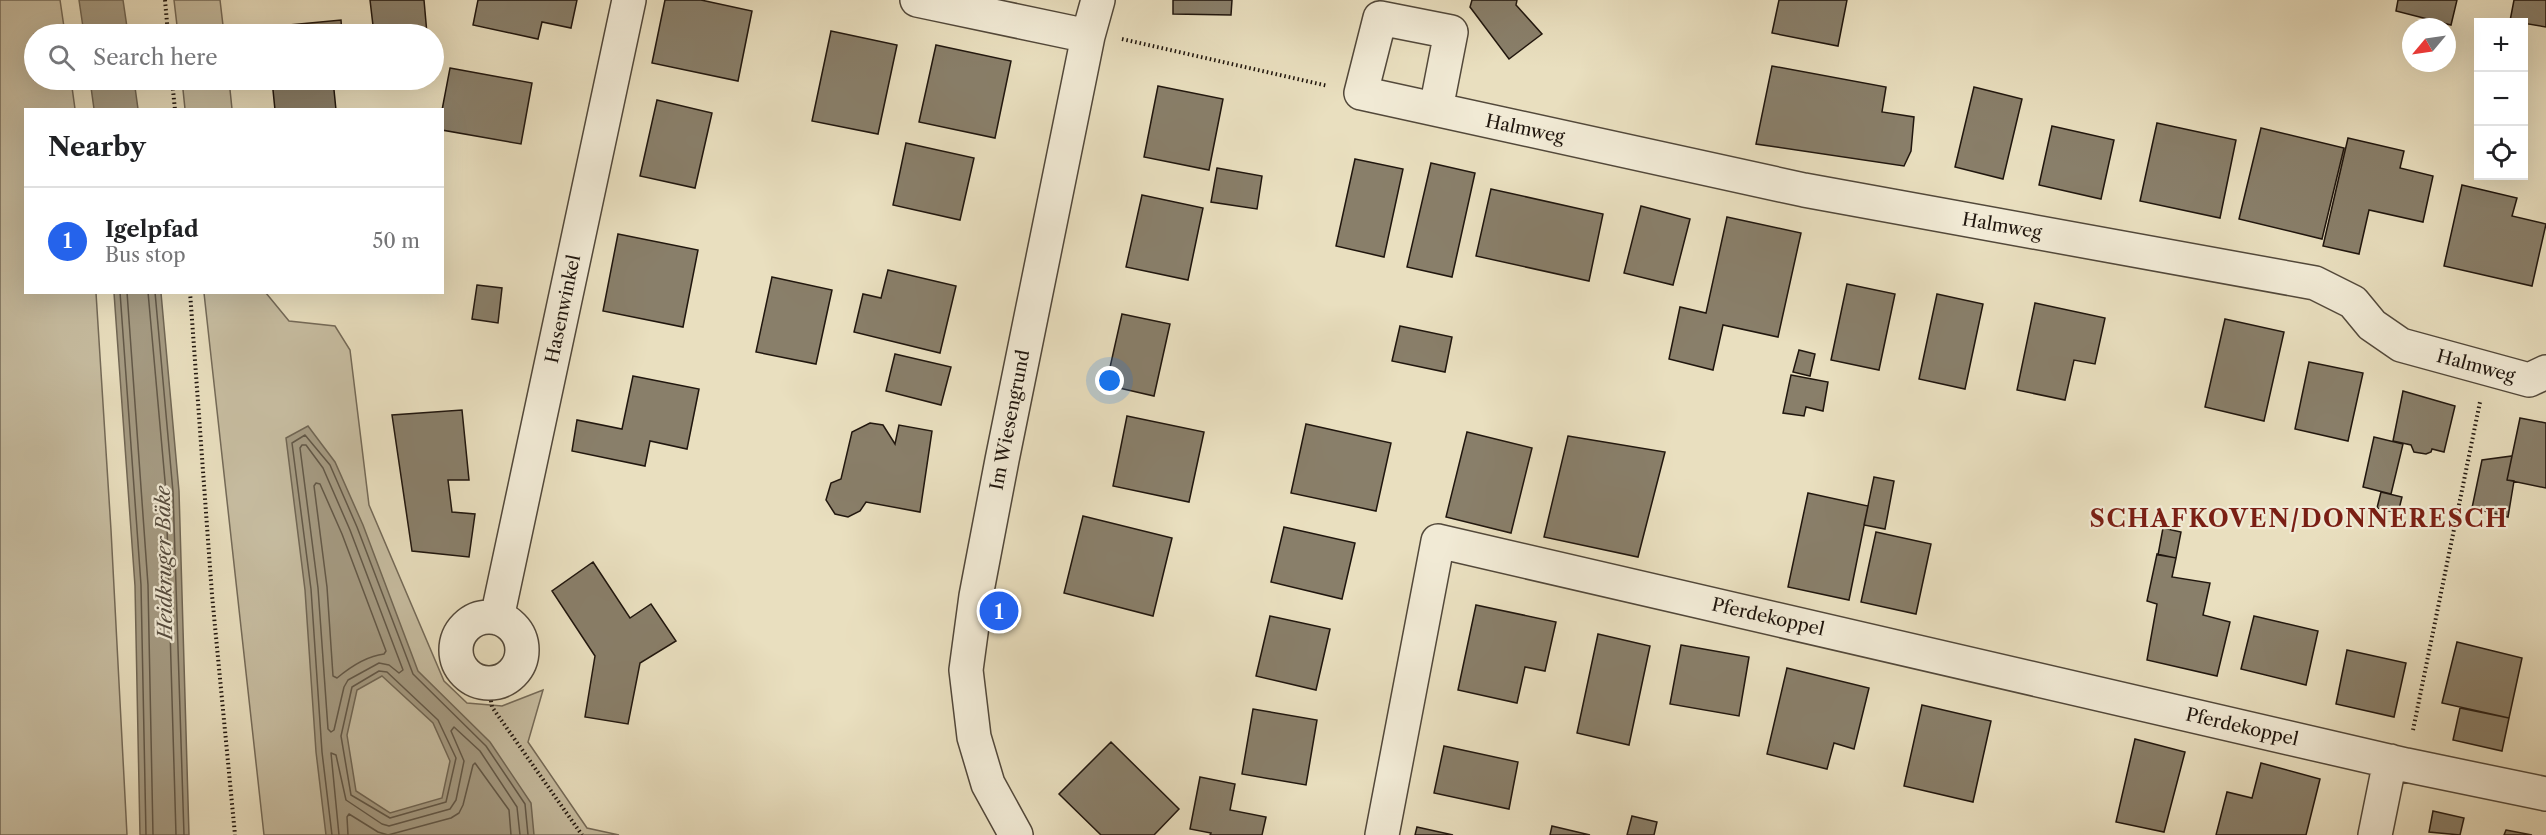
<!DOCTYPE html>
<meta charset="utf-8">
<style>
:root{--surface:#fff;--page:#f6f6f6;--text:#202124;--muted:#757577;--line:#e0e0e0;--accent:#2563eb}
body{margin:0;font-family:"Libre Caslon Text",serif;background:var(--page);color:var(--text)}
.controls{position:absolute;right:18px;top:18px;display:grid;overflow:hidden;border-radius:0px;box-shadow:0 6px 24px #0002}
.controls button{width:54px;height:54px;display:grid;place-items:center;padding:0;border:0;border-bottom:2px solid var(--line);background:var(--surface);color:var(--text);font:30px sans-serif}
.compass{position:absolute;left:2402px;top:18px;width:54px;height:54px;border-radius:50%;background:var(--surface);box-shadow:0 6px 24px #0002;rotate:241deg}
.you{position:absolute;left:1110px;top:381px;width:21px;height:21px;margin:-15px;border:4px solid #fff;border-radius:50%;background:#1a73e8;box-shadow:0 0 0 9px #1a73e833}
.badge{display:grid;place-items:center;width:39px;height:39px;border-radius:50%;background:var(--accent);color:#fff;font-size:20px;font-weight:700}
.pin{position:absolute;translate:-50% -50%;border:3px solid #fff;box-shadow:0 2px 6px #0006}
.list{margin:0;padding:0;list-style:none}
h2{display:flex;justify-content:space-between;align-items:center;height:78px;margin:0;padding:0 24px;font-size:26px}
h2 small{font-size:20px;font-weight:400;color:var(--muted)}
.list li{display:grid;grid-template-columns:39px 1fr auto;gap:18px;align-items:center;box-sizing:border-box;height:108px;padding:0 24px;border-top:2px solid var(--line)}
.list b{display:block;font-size:22px;white-space:nowrap}
.list p{margin:0;font-size:20px;white-space:nowrap;color:var(--muted)}
.list em{font-size:20px;font-style:normal;color:var(--muted)}
.icon{flex:none;width:33px;height:33px;fill:none;stroke:currentColor;stroke-width:2;stroke-linecap:round;stroke-linejoin:round}
.map{position:relative;flex:none;width:2546px;height:835px;overflow:hidden}
.search{position:absolute;background:var(--surface);box-shadow:0 6px 24px #0002;left:24px;top:24px;width:420px;height:66px;display:flex;align-items:center;gap:15px;box-sizing:border-box;padding:0 21px;border-radius:33px;color:var(--muted);font-size:22px}
.panel{position:absolute;background:var(--surface);box-shadow:0 6px 24px #0002;left:24px;top:108px;width:420px;height:186px;border-radius:0px}
.map>svg:first-child{display:block}
.green{fill:#c7bda1;stroke:#746a58;stroke-width:1.5}
.water{fill:#a59b83;stroke:#706654;stroke-width:1.5;fill-rule:evenodd}
.lines{fill:none;stroke-linecap:round;stroke-linejoin:round}
.shore{stroke:#625848;stroke-width:1.5}
.building{fill:#897f6a;stroke:#20160e;stroke-width:1.5}
.minor-casing{stroke:#52483a;stroke-width:36}
.path{stroke:#20160e;stroke-width:4;stroke-dasharray:1.5 3;stroke-linecap:butt}
.minor{stroke:#f1ead5;stroke-width:33}
.labels{text-anchor:middle;dominant-baseline:central;stroke-width:4.5;stroke-linejoin:round;paint-order:stroke}
.street-label{font-size:18px;fill:#20160e;stroke:#f1ead5}
.water-label{font-size:20px;font-style:italic;fill:#554b3d;stroke:#f1ead5}
.district-label{font-size:24px;font-weight:bold;letter-spacing:1.5px;fill:#7a1f14;stroke:#f1ead5}
</style>
<div class="map">
<svg width="2546" height="835" viewBox="0 0 2546 835">
<rect width="100%" height="100%" fill="#e9dfbf"/>
<filter id="stains"><feTurbulence type="fractalNoise" baseFrequency=".00333" numOctaves="4"/><feColorMatrix values="0 0 0 0 .2 0 0 0 0 .09 0 0 0 0 .02 0 0 0 .5 -.17"/></filter>
<radialGradient id="worn" r=".72"><stop offset=".6" stop-color="#630" stop-opacity="0"/><stop offset="1" stop-color="#630" stop-opacity=".3"/></radialGradient>
<!-- green -->
<path class="green" d="M0 0H60L65 34H34V80H71L75 109 26 110V292L96 293 111 530 127 835H0Z
M174 0H220L224 34H178Z
M182 80H229L232 109H185Z
M204 293H266L289 321 335 326 350 350 369 505 444 681 467 703 502 706 543 690 528 742 587 828 619 835H264Z"/>
<!-- water -->
<path class="water" d="M79 0H123L128 34H84Z
M90 80H134L138 109H94Z
M114 293H161L179 491 189 835H140L135 586Z
M308 426 335 462 363 525 418 671 490 742 531 803 534 835H326L316 752 305 590 286 438ZM382 676 433 723 450 761 442 798 390 813 356 791 347 735 357 690Z"/>
<g class="lines">
<!-- shore -->
<path class="shore" d="M120 292 141 585 146 835
M127 292 148 585 153 835
M148 292 166 492 176 835
M155 292 173 492 184 835
M302 445H306L323 468 350 530 403 670 399 673 389 665 379 663 348 680 344 687 334 730 331 732 328 729 318 588 300 448Z
M316 483 320 484 342 534 386 651 384 654C367 656 349 668 337 678L333 676 327 587 314 486Z
M379 671 387 672 438 720 456 758 446 802 390 818 351 795 341 736 352 687Z
M332 835 322 752 311 589 292 443 305 435 330 465 357 527 413 674 486 746 525 804 528 835
M339 835 331 753 336 755 346 800 382 824 389 826 450 809 456 800 464 761 451 731 454 727 480 751 517 807 520 835
M348 835 347 817 349 814 378 832 388 835 451 818 459 813 463 805 473 765 475 763 509 810 511 835"/>
</g>
<!-- building -->
<path class="building" d="M370 0H424L427 34H374Z
M478 0H577L571 28 542 22 538 39 473 25Z
M665 0H701L752 11 738 81 652 63Z
M1173 0H1232L1231 15 1173 14Z
M1472 0H1517L1516 5 1542 34 1509 59 1470 7Z
M1779 0H1847L1838 46 1772 33Z
M2398 0H2457L2451 25 2396 11Z
M2514 0H2546V27L2510 21Z
M341 20 342 34H268V27Z
M831 31 897 45 878 134 812 121Z
M936 45 1011 61 995 138 919 122Z
M1772 66 1886 87 1882 112 1914 117 1911 151 1904 166 1756 144Z
M450 68 532 83 521 144 442 130V110Z
M272 80H333L336 110H275Z
M1158 86 1223 99 1209 170 1144 157Z
M1974 87 2022 99 2003 179 1955 167Z
M657 100 712 113 695 188 640 176Z
M2157 123 2236 140 2220 218 2140 201Z
M2052 126 2114 140 2101 199 2039 185Z
M2261 128 2344 148 2322 239 2239 219Z
M2348 138 2404 151 2400 168 2433 176 2423 222 2369 210 2359 254 2323 246Z
M906 143 974 158 960 220 893 205Z
M1355 159 1403 169 1384 257 1336 246Z
M1431 163 1475 173 1452 277 1407 267Z
M1217 168 1262 176 1257 209 1211 202Z
M2462 185 2517 198 2512 216 2546 224 2532 286 2444 266Z
M1491 189 1603 214 1589 281 1476 256Z
M1142 195 1203 208 1188 280 1126 267Z
M1641 206 1690 219 1673 285 1624 273Z
M1727 217 1801 233 1778 337 1723 325 1713 370 1669 359 1680 307 1706 313Z
M618 234 698 250 683 327 603 311Z
M888 270 956 286 940 353 854 332 863 294 881 298Z
M772 277 832 290 816 364 756 352Z
M1847 284 1895 294 1879 370 1831 360Z
M477 285 502 288 498 323 472 319Z
M1937 294 1983 304 1965 389 1919 379Z
M2035 303 2105 318 2095 364 2074 360 2065 400 2017 390Z
M1122 314 1170 324 1154 396 1106 385Z
M2225 319 2284 332 2264 421 2205 407Z
M1400 326 1452 337 1445 372 1392 361Z
M1799 350 1815 354 1810 376 1793 372Z
M895 354 951 367 941 405 886 391Z
M2309 362 2363 373 2348 441 2295 429Z
M1791 375 1828 382 1823 411 1806 407 1804 416 1783 413Z
M633 376 699 389 687 449 650 441 645 466 572 451 577 420 622 429Z
M2403 391 2455 406 2444 452 2432 449 2431 452 2426 454 2414 452 2411 445 2393 441Z
M462 410 469 480H448L452 512 475 514 469 557 412 551 392 415Z
M1127 416 1204 432 1189 502 1113 486Z
M2520 418 2546 423V488L2507 480Z
M870 423 883 425 895 444 899 425 932 431 920 512 866 502 860 511 848 517 835 514 826 500 831 483 841 479 852 432Z
M1306 424 1391 443 1376 511 1291 493Z
M1467 432 1532 448 1511 533 1446 517Z
M1568 436 1665 452 1638 557 1544 537Z
M2374 437 2403 444 2391 494 2363 487Z
M2512 456 2507 480 2514 481 2508 517 2472 508 2482 460Z
M1874 477 1894 481 1885 529 1864 525Z
M2381 492 2402 497 2398 513 2377 508Z
M1808 493 1868 506 1849 600 1788 587Z
M1083 516 1172 538 1153 616 1064 593Z
M1284 527 1355 543 1342 599 1271 582Z
M2163 528 2181 532 2176 558 2158 555Z
M1876 532 1931 544 1916 614 1861 602Z
M2157 554 2176 558 2172 577 2210 583 2203 615 2230 622 2217 676 2147 660 2157 604 2147 601Z
M593 562 630 618 651 604 676 641 640 663 628 724 585 717 595 656 552 591Z
M1476 605 1556 622 1545 671 1525 667 1517 703 1458 690Z
M1270 616 1330 629 1316 690 1256 676Z
M2254 616 2318 631 2306 685 2241 669Z
M1598 634 1650 646 1629 745 1577 733Z
M2457 642 2522 658 2509 718 2442 703Z
M1681 645 1749 657 1739 716 1670 704Z
M2347 650 2406 663 2394 717 2336 704Z
M1787 668 1869 688 1854 749 1834 743 1827 769 1767 754Z
M1922 705 1991 721 1973 802 1904 786Z
M2460 708 2509 718 2502 751 2453 740Z
M1253 709 1317 720 1306 785 1242 774Z
M2135 739 2185 752 2164 832 2116 822Z
M1111 742 1179 809 1154 835H1101L1059 794Z
M1444 746 1518 762 1509 809 1434 793Z
M2261 763 2320 779 2306 835H2216L2227 792 2252 798Z
M1200 777 1235 784 1230 810 1266 817 1262 835H1210L1211 833 1190 829Z
M2433 811 2464 818 2460 835 2429 832Z
M1632 816 1657 822 1654 835H1627Z
M1552 826 1590 835H1550Z
M1417 827 1453 835H1415Z
M2506 830 2532 835H2504Z"/>
<g class="lines">
<!-- minor casing -->
<g class="minor-casing">
<path id="minor" d="M917 0 1088 36
M1436 109 1451 32 1380 18 1361 93 1804 190 2315 283 2353 302 2372 325 2401 345 2529 380 2546 372
M456 650a33 33 0 1 1 66 0a33 33 0 1 1-66 0Z
M497 618 629 0
M1016 835 988 784 974 737 966 670 976 596 1002 460 1088 36 1098 0
M1382 835 1438 541 2406 765 2546 794
M2375 835 2390 761"/>
</g>
<!-- path -->
<path class="path" d="M165 0 168 34
M1122 39 1328 86
M172 80 175 110
M190 292 212 595 235 835
M488 683 492 707 582 835
M2413 730 2480 402"/>
<!-- minor -->
<use href="#minor" class="minor"/>
</g>
<g class="labels">
<!-- street labels -->
<g class="street-label">
<text transform="translate(1525 129) rotate(12)">Halmweg</text>
<text transform="translate(2002 226) rotate(10)">Halmweg</text>
<text transform="translate(563 309) rotate(-78)">Hasenwinkel</text>
<text transform="translate(2476 366) rotate(15)">Halmweg</text>
<text transform="translate(1010 420) rotate(-79)">Im Wiesengrund</text>
<text transform="translate(1768 617) rotate(13)">Pferdekoppel</text>
<text transform="translate(2242 727) rotate(13)">Pferdekoppel</text>
</g>
<!-- water labels -->
<g class="water-label">
<text transform="translate(164 563) rotate(-91)">Heidkruger Bäke</text>
</g>
<!-- district labels -->
<g class="district-label">
<text x="2299" y="518">SCHAFKOVEN/DONNERESCH</text>
</g>
</g>
<rect width="100%" height="100%" filter="url(#stains)"/>
<rect width="100%" height="100%" fill="url(#worn)"/>
</svg>
<div class="controls">
<button>+</button>
<button>−</button>
<button><svg class="icon" aria-label="locate" viewBox="0 0 24 24"><circle cx="12" cy="12" r="6"/><path d="M12 2v4M12 18v4M2 12h4M18 12h4"/></svg></button>
</div>
<svg class="compass" viewBox="-18 -18 36 36"><path d="M0-13l5 13h-10z" fill="#e53935"/><path d="M0 13l5-13h-10z" fill="#757577"/></svg>
<div class="you"></div>
<div class="pin badge" style="left:999px;top:611px">1</div>
<div class="search"><svg class="icon" aria-label="search" viewBox="0 0 24 24"><circle cx="10" cy="10" r="6"/><path d="M15 15l6 6"/></svg>Search here</div>
<section class="panel">
<h2>Nearby<small></small></h2>
<ul class="list">
<li><span class="badge">1</span><div><b>Igelpfad</b><p>Bus stop</p></div><em>50 m</em></li>
</ul>
</section>
</div>
